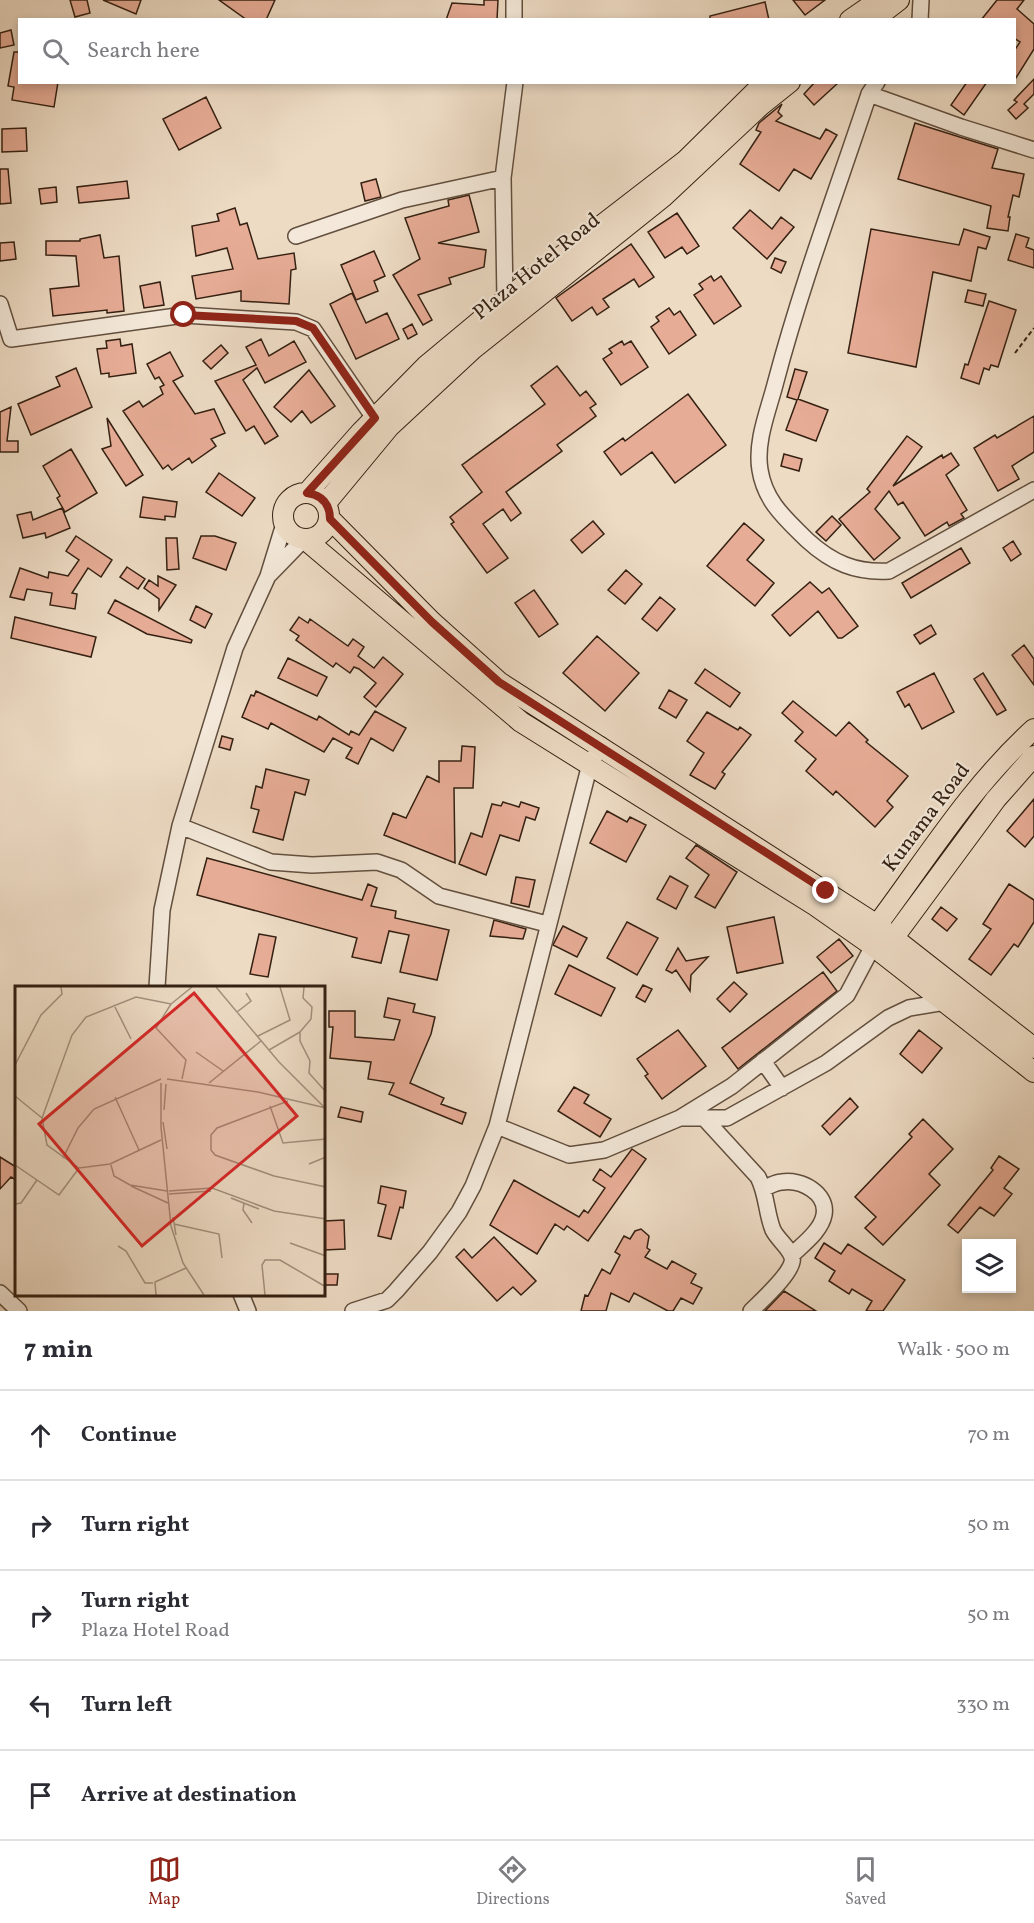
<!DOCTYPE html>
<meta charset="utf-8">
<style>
:root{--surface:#fff;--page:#f2f2f3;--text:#2b2b33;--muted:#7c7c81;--line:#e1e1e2;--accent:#8f2418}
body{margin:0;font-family:Vollkorn,serif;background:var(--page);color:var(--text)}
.controls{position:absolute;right:18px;bottom:18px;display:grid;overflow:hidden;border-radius:0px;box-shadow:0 3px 9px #0003}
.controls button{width:54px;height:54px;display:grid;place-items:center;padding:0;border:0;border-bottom:2px solid var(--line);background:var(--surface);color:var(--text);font:30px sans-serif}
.stop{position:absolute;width:18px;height:18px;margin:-14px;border:4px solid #8f2418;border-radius:50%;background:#fff}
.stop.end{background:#8f2418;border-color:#fff;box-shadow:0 2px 6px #0008}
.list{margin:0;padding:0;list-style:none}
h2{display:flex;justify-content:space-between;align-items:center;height:78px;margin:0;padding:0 24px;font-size:26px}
h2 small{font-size:20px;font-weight:400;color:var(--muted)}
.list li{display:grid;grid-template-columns:39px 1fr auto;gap:18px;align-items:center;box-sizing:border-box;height:90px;padding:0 24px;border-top:2px solid var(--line)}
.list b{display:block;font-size:22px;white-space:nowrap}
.list p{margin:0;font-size:20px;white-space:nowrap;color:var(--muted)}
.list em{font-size:20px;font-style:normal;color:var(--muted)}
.icon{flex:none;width:33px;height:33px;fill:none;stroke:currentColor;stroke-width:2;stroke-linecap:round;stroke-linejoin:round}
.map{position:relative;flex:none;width:1034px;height:1311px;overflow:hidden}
.search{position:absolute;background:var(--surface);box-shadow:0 3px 9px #0003;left:18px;right:18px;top:18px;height:66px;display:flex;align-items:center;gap:15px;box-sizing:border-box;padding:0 21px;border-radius:0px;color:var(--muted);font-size:22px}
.sheet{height:528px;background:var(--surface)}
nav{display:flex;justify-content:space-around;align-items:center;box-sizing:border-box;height:84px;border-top:2px solid var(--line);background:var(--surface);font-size:16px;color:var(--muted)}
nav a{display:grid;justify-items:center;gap:3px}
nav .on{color:var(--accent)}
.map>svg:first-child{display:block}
.building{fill:#e7ac96;stroke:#342012;stroke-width:1.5}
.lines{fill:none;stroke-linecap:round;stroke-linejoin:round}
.minor-casing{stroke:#624f3e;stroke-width:18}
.major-casing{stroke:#342012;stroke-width:22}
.path{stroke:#342012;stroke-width:2;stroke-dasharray:4.5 3;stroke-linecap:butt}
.minor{stroke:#f3e8d9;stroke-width:15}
.major{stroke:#eddbc4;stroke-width:20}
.route{stroke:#8f2418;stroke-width:8}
.labels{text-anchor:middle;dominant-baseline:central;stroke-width:4.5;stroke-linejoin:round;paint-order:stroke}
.street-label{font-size:21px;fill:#342012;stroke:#f3e8d9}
.inset-road{fill:none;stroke:#a3907d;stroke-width:1.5}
.view{fill:#d62828;fill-opacity:0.15;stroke:#d62828;stroke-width:3}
.inset-edge{fill:none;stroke:#342012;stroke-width:3}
</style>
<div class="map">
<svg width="1034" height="1311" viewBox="0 0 1034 1311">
<rect width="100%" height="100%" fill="#eddbc4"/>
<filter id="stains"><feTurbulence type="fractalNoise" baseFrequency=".00333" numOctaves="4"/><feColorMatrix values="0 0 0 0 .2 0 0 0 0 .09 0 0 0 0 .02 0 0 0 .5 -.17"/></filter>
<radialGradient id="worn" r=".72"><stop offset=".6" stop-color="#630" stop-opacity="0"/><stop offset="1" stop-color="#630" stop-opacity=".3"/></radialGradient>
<!-- building -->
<path class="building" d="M70 0H87L90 13 75 17Z
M103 0H141L136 14Z
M219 0H275L266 20H247Z
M484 0H498L497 20H446L452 3 484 5Z
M793 0H825L805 15Z
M997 0H1024L1017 9 1034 24V49L1014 81V51L1020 42 1014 38V20H981Z
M765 2 769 20H710V16Z
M11 30 14 45 0 48V33Z
M14 52H20V82H58L54 107 12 100 14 87 8 86Z
M1034 79V94L1024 104 1028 108 1016 119 1008 110 1017 102 1014 100Z
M815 82H839L814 105 804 94Z
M967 82H987L964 115 951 105Z
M206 97 221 128 179 150 163 119Z
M782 104 778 112 782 116 776 121 820 139 826 129 837 135 811 179 794 169 779 191 740 164 761 132 756 130 759 123Z
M915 123 998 149 992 168 1024 174 1019 197 1013 195 1008 217H1010L1008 231 987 228 991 206 898 179Z
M26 128 27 151 2 152V129Z
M0 169H8L11 203 0 204Z
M376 179 381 197 365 201 361 183Z
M127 181 129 198 79 203 77 187Z
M56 187 57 202 41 204 39 189Z
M469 195 479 232 438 243 486 250 484 267 449 278 451 284 418 295 432 320 423 325 393 275 420 259 405 218 449 206 448 200Z
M235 208 240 225 247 223 258 259 294 253 296 269 291 270 289 304 241 301V291L196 299 192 276 233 269 227 248 196 256 192 226 219 221 217 214Z
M750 210 772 229 781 217 794 227 767 259 733 228Z
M677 213 699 246 687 254 682 247 665 258 648 232Z
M871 229 959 245 964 229 990 237 986 249 978 247 971 281 933 272 916 367 848 353Z
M1016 234 1029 238 1026 247 1034 250V268L1008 260Z
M100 235 104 258 119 256 124 311 107 313V310L53 316 50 289 79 286 76 256 46 255V241H80V239Z
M14 242 16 259 0 261V243Z
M631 244 654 277 639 287 634 279 603 299 609 307 597 315 592 307 572 321 556 298Z
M374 251 385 276 374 281 378 291 356 300 341 265Z
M775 258 786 262 781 273 771 268Z
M711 276 714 281 721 276 741 306 714 324 694 295 703 289 699 284Z
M160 282 164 305 144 308 140 286Z
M968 290 986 294 983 306 965 302Z
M352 293 366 323 387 313 399 339 356 359 330 304Z
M989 301 1016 310 998 367 991 365 989 370 984 368 979 384 961 378 965 364 968 365Z
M669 308 674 315 680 311 696 335 669 354 651 327 659 321 656 317Z
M412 324 417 334 408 339 403 329Z
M120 339 121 346 132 344 136 373 109 377V373L101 374 97 349 107 348 106 341Z
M261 339 269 356 294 341 306 362 265 383 257 368 243 380 278 436 265 444 254 426 246 431 215 381 256 365 246 347Z
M622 341 624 345 631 341 648 367 621 385 603 359 612 353 609 349Z
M221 345 228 353 211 369 203 361Z
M170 352 183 376 173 381 195 414 214 409 225 433 211 439 216 446 192 463 189 458 172 470 168 465 163 469 123 411 139 401 143 407 163 394 160 387 164 385 159 377 155 379 147 364Z
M557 366 580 396 586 391 596 404 590 408 596 416 557 445 562 451 506 492 521 513 511 521 503 509 483 524 508 558 487 573 451 524 454 522 450 517 482 492 462 465 545 404 531 386Z
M76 368 92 407 31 435 18 404 60 386 56 377Z
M795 369 807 372 798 399 828 410 816 441 786 430 797 400 787 397Z
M309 370 335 406 311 423 302 411 291 422 274 407Z
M688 394 726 445 675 483 652 452 621 475 604 452 623 438 625 441Z
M11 407 7 441H18V452H0V412Z
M1034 416V452L1012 466 1019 479 998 491 974 448 995 435 997 438Z
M107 418 143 475 126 486 102 449 111 446Z
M907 436 922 447 893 486 942 455 943 458 951 453 959 465 946 475 967 510 961 514 964 518 949 526 947 522 925 536 903 502 898 505 889 491 875 509 900 538 874 560 839 519 870 492 867 489Z
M71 449 97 493 65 512 57 498 60 496 43 466Z
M784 454 802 459 799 471 781 466Z
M219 473 255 498 242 516 206 492Z
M143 497 177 502 175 517 165 516V520L140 517Z
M62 508 70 528 46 538 45 533 23 538 17 515 31 512 33 520Z
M832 516 841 525 826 541 816 532Z
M593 521 604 534 582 553 571 540Z
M744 523 764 540 747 560 774 583 755 606 707 566Z
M76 536 112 560 101 577 88 568 72 593 77 594 75 609 50 605 52 593 27 589 24 600 10 597 20 568 48 578 49 572 68 576 79 560 66 551Z
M201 536H215L236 543 226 570 193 558Z
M166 538H177L179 569 167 570Z
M1013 541 1021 554 1011 561 1003 548Z
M961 548 970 563 911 598 902 583Z
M127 567 145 579 138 589 120 577Z
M626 570 642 584 625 604 608 590Z
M158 576 176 585 159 610V599L144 588 149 580 158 586Z
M810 582 822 593 829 588 858 626 842 638H838L818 611 790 636 772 615Z
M534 590 558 624 539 637 515 603Z
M660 597 675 609 657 631 642 619Z
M115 600 192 640 191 643 147 634 108 613Z
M196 606 212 614 205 628 190 620Z
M15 617 96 637 91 657 11 638Z
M299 617 308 623 310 619 348 646 353 639 364 647 358 656 374 668 383 657 403 674 376 707 364 697 376 683 359 669 354 667 350 673 336 663 333 667 296 640 299 636 290 630Z
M931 625 936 634 920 644 914 635Z
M597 636 639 673 605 711 563 673Z
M1024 645 1034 659V685L1012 655Z
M288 658 327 677 317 696 278 678Z
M705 669 740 693 730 707 695 683Z
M934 673 954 712 922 729 909 704 905 707 897 692Z
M983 673 1006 710 997 715 974 679Z
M669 690 687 700 676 718 659 708Z
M256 691 317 720 319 716 349 735 351 731 359 735 375 711 406 728 393 751 371 738 358 764 346 758 352 748 333 738 324 752 271 723 268 729 242 717 251 695 254 696Z
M793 701 836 736 849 722 868 740 866 742 908 776 887 801 893 807 875 827 836 791 833 795 806 771 816 759 795 741 803 732 782 713Z
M707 712 738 730 740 727 751 735 722 772 725 774 715 789 690 775 704 753 687 741Z
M222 736 233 739 230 750 219 747Z
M462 746 475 747 473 788H454L455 863 384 835 393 813 406 818 427 776 439 782V761H461Z
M266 769 309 780 305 795 295 792 283 840 253 832 259 810 251 808 256 786 262 788Z
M1034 799V836L1025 847 1007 831Z
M503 802 519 807 521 802 539 808 535 820 526 817 519 841 500 835 486 875 459 864 471 833 482 837 492 804 501 806Z
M607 811 627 822 630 817 646 825 626 862 590 843Z
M696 845 737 872 715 908 695 897 709 875 686 858Z
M207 858 362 900 368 884 377 888 371 906 396 911 395 918 449 930 437 980 400 972 409 935 389 931 381 963 352 957 357 938 197 895Z
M670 876 688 886 676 909 657 899Z
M516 877 535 880 529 907 511 903Z
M1009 884 1034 900V922L1018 947 1014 944 991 975 969 959 991 929 983 924Z
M941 907 957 919 947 931 932 919Z
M774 917 783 963 737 973 727 927Z
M494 920 526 929 523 939 490 936Z
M627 922 658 938 637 975 607 958Z
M563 926 587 938 577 957 553 945Z
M259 934 276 937 268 977 250 974Z
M839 939 853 956 831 973 817 957Z
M678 948 686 961 708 957 691 975 690 991 676 970 672 973 666 970Z
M569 965 615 988 601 1016 555 994Z
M823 972 837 991 738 1069 722 1048Z
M734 982 747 994 730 1012 717 999Z
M643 985 652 989 645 1002 636 997Z
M388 998 415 1004 413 1012 435 1017 431 1034 410 1083 444 1098 441 1104 466 1113 462 1124 389 1094 394 1083 368 1079 371 1062 330 1058 333 1027H329V1011H355V1037L394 1040 400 1020 384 1017Z
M678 1030 706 1066 662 1099 645 1076 648 1074 637 1059Z
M919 1030 942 1048 922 1073 900 1054Z
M574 1087 589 1095 584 1103 611 1119 600 1137 558 1111Z
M850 1098 858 1107 830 1135 822 1126Z
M341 1107 363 1112 361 1122 338 1117Z
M923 1119 953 1149 929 1174 940 1185 883 1245 865 1228 876 1217 855 1197 912 1137 909 1134Z
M632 1149 646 1159 588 1241 567 1226 564 1230 555 1224 537 1254 490 1225 514 1180 579 1217 584 1210 588 1213 605 1188 593 1180 600 1169 611 1177Z
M999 1156 1019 1169 1004 1188 1012 1194 994 1216 980 1207 958 1233 948 1225 993 1170 991 1168Z
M0 1157 16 1167V1180L11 1177 0 1189Z
M381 1186 406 1191 403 1208 400 1207 391 1239 378 1236 386 1205 378 1203Z
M344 1220 345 1249 324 1250V1221Z
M641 1229 649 1236 647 1248 650 1250 645 1257 667 1269 672 1261 696 1274 691 1283 702 1288 693 1304 681 1298 673 1311H668L634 1293 629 1302 611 1293 606 1311H581L585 1295 588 1296 602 1269 610 1274 620 1255 615 1252 624 1236 630 1239 635 1231Z
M494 1237 536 1281 521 1295 513 1287 497 1301 456 1257 464 1249 472 1258Z
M824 1243 841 1254 848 1244 905 1280 883 1311H866L872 1301 852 1289 849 1294 829 1281 835 1271 815 1258Z
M324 1274H338L337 1285H324Z
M784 1291 816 1311H765Z"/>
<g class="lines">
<!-- minor casing -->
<g class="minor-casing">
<path id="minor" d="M514 0V20
M920 20 921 0
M877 82 869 94C837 190 802 283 776 381 769 409 755 441 760 470 765 502 786 519 807 540 832 563 856 573 889 571L1034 490
M869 94 961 127 1034 150
M296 236 402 200 503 178
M505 300 503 178 515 82
M0 304 11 339 184 315 296 322 313 329 374 418
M270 574 303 540
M180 826 271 862 312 865 377 862 401 870 439 896 547 924
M157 987 162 910 180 826 235 648 268 576 284 524
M763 1061 782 1088
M680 1118H727L826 1063 888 1018 909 1008 945 1002
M704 1118 758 1177C767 1194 766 1213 773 1230 778 1240 789 1247 792 1257 797 1269 760 1302 751 1311
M497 1126 569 1155 604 1150 680 1118 732 1086 847 995 873 946
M764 1188C770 1186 776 1182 782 1182 801 1179 828 1193 824 1215 821 1231 803 1244 792 1255
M0 1293 19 1311
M241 1294 248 1311
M353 1311 387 1300 396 1291 430 1252 459 1212 473 1186 497 1126 590 764 601 745"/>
</g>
<!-- major casing -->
<g class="major-casing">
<path id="major" d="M850 20 879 0
M873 20 899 0
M283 516a23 23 0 1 1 46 0a23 23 0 1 1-46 0Z
M307 493 361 432 426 366 510 296 685 161 765 82
M326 503 389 427 473 349 663 197 760 106 790 82
M330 519 432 622 499 682 877 925 1034 1048
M306 540 521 722 816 906 873 946 1034 1072
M875 937 877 925C927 858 972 785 1034 729
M891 950 894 937 996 799 1034 756"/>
</g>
<!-- path -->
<path class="path" d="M1015 353 1034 328"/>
<!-- minor -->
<use href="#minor" class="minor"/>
<!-- major -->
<use href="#major" class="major"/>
</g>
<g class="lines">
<!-- route -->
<path class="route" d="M184 315 296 321 313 328 375 418 307 493C322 495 330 504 330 519L432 622 499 682 826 891"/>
</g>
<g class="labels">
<!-- street labels -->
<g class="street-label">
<text transform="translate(537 267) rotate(-39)">Plaza Hotel Road</text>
<text transform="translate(927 818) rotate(-53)">Kunama Road</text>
</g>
</g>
<!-- overview -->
<g transform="translate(15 986)">
<rect width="310" height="310" fill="#eddbc4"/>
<path class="inset-road" d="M201 1 264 76 309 121M289 1 288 12 297 21 296 33 285 46V55L295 75 294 87 311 106M156 18 141 42 171 74 167 93M99 19 116 53M222 26 236 15 231 7M243 50 275 34 265 1M254 64 285 46M181 66 208 85M0 79 26 29 47 8 46 1M152 93 243 106 311 122M146 97V141L156 240 168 277 189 309M194 97 246 55M0 110 27 132M100 111 124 164M273 115 202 142 196 149V164L200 169 259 190 311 201M255 120 268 157 311 153M149 124 151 98M148 136 152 163M146 154 95 178 64 182 32 159 27 132 57 49 71 31 121 11 156 18 177 1M48 172 63 142 79 123 146 93M294 178 311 171M0 179 44 209 64 182M96 179 99 190 115 199 152 205M116 200 153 217M154 205 197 202 259 225 311 233M154 208 196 205M216 212 244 223M229 217 228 224 237 237M0 218 6 217 22 194M158 231 161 249M159 238 204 248 207 272M275 257 311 270M103 260 111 265 130 297H138M141 309 140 296 171 282M250 309 247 279 250 274H265L311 301"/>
<path class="view" d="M179 7 282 130 127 260 24 138Z"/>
<rect width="310" height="310" class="inset-edge"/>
</g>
<rect width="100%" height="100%" filter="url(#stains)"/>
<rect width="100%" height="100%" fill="url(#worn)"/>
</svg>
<div class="controls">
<button><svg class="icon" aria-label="layers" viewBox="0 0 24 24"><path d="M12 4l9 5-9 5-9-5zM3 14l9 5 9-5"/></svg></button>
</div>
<div class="stop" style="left:184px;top:315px"></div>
<div class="stop end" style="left:826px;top:891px"></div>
<div class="search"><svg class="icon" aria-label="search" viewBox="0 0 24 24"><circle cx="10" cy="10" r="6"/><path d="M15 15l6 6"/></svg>Search here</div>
</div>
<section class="sheet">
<h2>7 min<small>Walk · 500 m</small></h2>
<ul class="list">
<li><svg class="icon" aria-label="ahead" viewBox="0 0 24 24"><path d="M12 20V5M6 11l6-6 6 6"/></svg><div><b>Continue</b></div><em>70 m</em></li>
<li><svg class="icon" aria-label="right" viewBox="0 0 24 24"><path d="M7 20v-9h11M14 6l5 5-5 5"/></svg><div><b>Turn right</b></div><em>50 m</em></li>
<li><svg class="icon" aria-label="right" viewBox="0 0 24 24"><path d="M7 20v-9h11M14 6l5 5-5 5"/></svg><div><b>Turn right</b><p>Plaza Hotel Road</p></div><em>50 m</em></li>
<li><svg class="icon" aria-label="left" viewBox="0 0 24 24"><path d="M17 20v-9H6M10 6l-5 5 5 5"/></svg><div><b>Turn left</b></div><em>330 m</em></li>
<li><svg class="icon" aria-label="arrive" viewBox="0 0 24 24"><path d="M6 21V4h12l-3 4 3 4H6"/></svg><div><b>Arrive at destination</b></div></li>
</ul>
</section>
<nav>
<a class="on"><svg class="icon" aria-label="map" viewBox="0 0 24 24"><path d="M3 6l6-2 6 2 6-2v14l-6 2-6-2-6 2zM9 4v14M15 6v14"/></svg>Map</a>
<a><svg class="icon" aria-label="directions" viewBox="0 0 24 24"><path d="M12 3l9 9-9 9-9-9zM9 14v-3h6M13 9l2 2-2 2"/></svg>Directions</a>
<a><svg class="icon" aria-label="saved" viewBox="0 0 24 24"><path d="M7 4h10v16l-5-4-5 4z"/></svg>Saved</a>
</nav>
